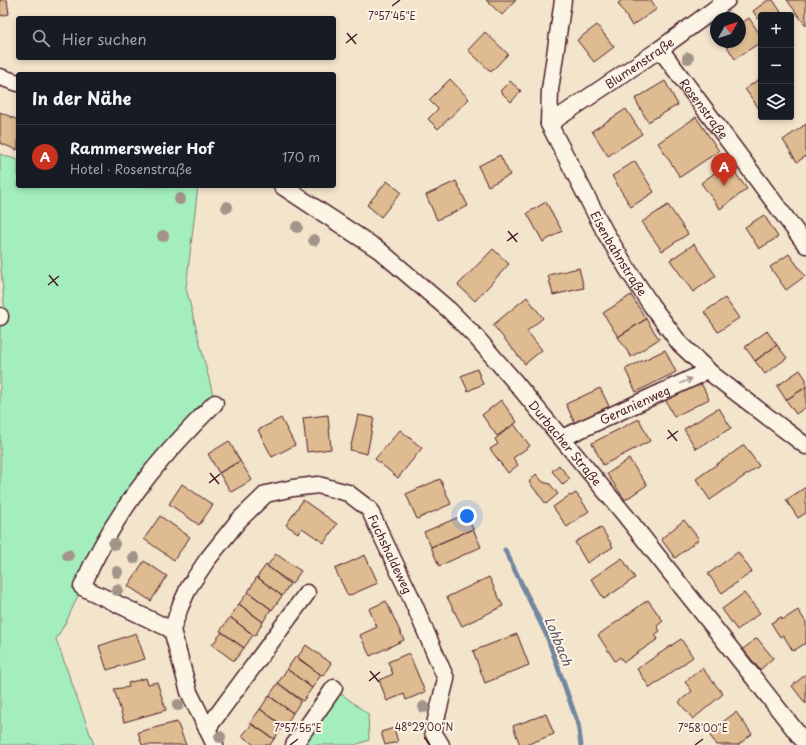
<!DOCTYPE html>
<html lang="de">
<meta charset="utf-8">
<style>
:root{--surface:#171b24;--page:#242831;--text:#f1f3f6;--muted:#9ea1a6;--line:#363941;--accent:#c8321e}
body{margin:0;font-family:"Playpen Sans",sans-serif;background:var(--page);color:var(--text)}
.controls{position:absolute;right:12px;top:12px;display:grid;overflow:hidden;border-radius:4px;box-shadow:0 2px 6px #0003}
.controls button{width:36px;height:36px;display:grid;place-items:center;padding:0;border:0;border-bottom:1px solid var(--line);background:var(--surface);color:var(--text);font:20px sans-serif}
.compass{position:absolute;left:710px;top:12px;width:36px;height:36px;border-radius:50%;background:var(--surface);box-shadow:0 2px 6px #0003;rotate:51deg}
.you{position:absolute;left:467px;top:516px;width:14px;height:14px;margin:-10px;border:3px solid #fff;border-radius:50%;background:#1a73e8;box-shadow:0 0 0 6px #1a73e833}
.badge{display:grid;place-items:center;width:26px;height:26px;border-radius:50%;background:var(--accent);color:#fff;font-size:13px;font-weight:700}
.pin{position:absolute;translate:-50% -33px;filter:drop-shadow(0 1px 2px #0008)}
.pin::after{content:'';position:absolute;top:21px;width:14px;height:12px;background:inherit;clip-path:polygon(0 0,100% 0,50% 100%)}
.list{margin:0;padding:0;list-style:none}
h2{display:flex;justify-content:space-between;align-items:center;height:52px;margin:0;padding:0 16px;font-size:17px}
h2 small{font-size:13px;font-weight:400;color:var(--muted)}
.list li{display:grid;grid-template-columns:26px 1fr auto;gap:12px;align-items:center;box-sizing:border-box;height:64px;padding:0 16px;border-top:1px solid var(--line)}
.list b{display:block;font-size:15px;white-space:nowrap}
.list p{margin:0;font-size:13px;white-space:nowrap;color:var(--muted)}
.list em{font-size:13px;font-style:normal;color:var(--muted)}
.icon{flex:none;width:22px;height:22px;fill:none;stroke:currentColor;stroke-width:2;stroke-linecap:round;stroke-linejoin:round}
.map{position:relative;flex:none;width:806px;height:745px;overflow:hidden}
.search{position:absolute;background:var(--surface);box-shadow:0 2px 6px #0003;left:16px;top:16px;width:320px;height:44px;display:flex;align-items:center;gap:10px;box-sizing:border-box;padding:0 14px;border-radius:4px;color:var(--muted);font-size:15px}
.panel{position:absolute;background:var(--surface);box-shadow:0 2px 6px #0003;left:16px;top:72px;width:320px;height:116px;border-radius:4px}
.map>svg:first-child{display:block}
.green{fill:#a4eebd;stroke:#778674}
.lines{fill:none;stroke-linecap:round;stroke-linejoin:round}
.stream{stroke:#71869f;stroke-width:5}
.building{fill:#debb90;stroke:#4a1f2b}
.minor-casing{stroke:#4a1f2b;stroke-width:19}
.minor{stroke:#fcf5e5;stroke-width:16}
.tree{fill:#a29488}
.oneway{stroke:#a38a88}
.ticks{fill:none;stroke:#4a1f2b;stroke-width:1.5}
.labels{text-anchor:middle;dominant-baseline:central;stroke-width:4;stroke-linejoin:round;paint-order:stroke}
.street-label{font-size:12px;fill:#4a1f2b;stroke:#fcf5e5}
.water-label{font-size:13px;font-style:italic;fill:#5e5265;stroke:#fcf5e5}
.ticks-label{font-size:10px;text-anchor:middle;fill:#4a1f2b;stroke:#fcf5e5;stroke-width:4;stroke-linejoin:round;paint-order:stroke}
</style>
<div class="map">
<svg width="806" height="745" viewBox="0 0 806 745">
<rect width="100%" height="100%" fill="#f3e4cc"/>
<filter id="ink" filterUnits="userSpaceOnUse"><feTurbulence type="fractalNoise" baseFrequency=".025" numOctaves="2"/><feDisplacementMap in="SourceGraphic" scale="8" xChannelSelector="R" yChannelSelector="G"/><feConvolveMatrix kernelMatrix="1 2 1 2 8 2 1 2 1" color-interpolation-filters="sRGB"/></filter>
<g filter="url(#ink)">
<!-- green -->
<path class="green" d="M0 154 18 160V186H198L186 288 215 403 150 475 82 587 67 620 56 639 94 745H0V317L5 315 0 257Z
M336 690 368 714 369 740 355 745H298Z"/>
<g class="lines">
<!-- stream -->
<path class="stream" d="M505 550 547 636 578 724 581 745"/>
</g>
<!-- building -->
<path class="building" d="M0 0H7L9 14 0 16Z
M486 0H516L502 15Z
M622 0H651L657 9 632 26 618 3Z
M768 0H773L781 12 776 15H761V23L753 11Z
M787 0H806V26Z
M749 18 761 36V42L735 59 724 42H740V24Z
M597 25 614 47 594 62 577 40Z
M485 32 508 54 491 72 468 50Z
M761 78V110H760L745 89Z
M450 79 469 99 438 129 428 119 438 109 429 100Z
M510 81 521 91 511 102 500 91Z
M665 81 678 105 648 122 635 99Z
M626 109 642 134 608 156 592 131Z
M0 112 18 120V147L17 150 0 143Z
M696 117 719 151 680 177 658 143Z
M806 124V156L797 162 783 140Z
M500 155 510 175 488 186 478 166Z
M635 161 654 192 631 207 612 176Z
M728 163 747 189 720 209 701 183Z
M387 181 401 192 381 217 367 205Z
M456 181 468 206 437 220 426 195Z
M546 202 562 231 543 242 527 213Z
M668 205 688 234 662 251 642 222Z
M764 215 778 237 759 249 745 227Z
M694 244 716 276 693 292 670 260Z
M493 249 509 264 475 301 458 285Z
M789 254 805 276 786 290 770 267Z
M579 268 584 288 553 295 548 275Z
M631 295 646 319 618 337 603 313Z
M527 297 543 318 527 331 542 350 525 364 493 325Z
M725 298 739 318 718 332 704 312Z
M646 319 659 339 631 357 618 337Z
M767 331 777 345 755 361 745 347Z
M777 345 787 358 765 374 755 361Z
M665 350 676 372 636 392 625 369Z
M477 369 483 384 468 391 461 376Z
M800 370 806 379V387L786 400 777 386Z
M700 381 709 399 674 417 665 399Z
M806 387V407L796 414 786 400Z
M600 388 610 408 575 424 566 404Z
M501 400 517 422 497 436 482 415Z
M719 408 731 428 696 449 684 429Z
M328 415 331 449 307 452 303 418Z
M358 415 374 418 367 454 350 450Z
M281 418 295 445 272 457 258 430Z
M639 419 650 441 603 465 592 443Z
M514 424 530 446 513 458 518 465 508 473 490 449 498 444 495 439Z
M400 430 422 448 398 478 375 459Z
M229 441 240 461 219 473 208 454Z
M744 445 759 466 710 500 696 479Z
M629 459 647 485 625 500 607 474Z
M240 461 252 480 231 492 219 473Z
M559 465 570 479 563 485 552 471Z
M536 474 543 482 550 484 558 494 546 504 529 482Z
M440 479 451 504 417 519 406 494Z
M182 484 213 505 199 525 169 504Z
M806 487V513L798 518 786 500Z
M576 493 589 511 567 527 553 507 570 495 571 496Z
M303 500 337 524 324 543 302 528 298 533 286 525Z
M466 514 473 529 431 547 424 532Z
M160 516 190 537 174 560 144 539Z
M684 520 699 539 675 558 661 539Z
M601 527 613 547 587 563 575 542Z
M473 529 481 547 439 566 431 547Z
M738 552 752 572 722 593 708 574Z
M276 554 301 571 292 584 267 566Z
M365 555 378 583 348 596 335 569Z
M622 558 635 578 604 599 591 579Z
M144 561 167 576 151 601 128 586Z
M266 565 290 584 282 596 257 577Z
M257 577 282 596 272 610 248 592Z
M489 577 503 606 462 626 447 597Z
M248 592 271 609 263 622 239 604Z
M744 593 760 613 737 630 722 609Z
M648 600 663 621 657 626 660 631 655 635 658 639 624 662 620 657 615 661 598 635Z
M386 601 404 640 370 656 360 635 377 627 369 609Z
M239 604 263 622 255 636 230 617Z
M798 610 806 622V643L793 651 783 635 780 637 771 623 781 617 782 620Z
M230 617 253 635 244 648 220 631Z
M222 632 244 648 234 661 212 645Z
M136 633 145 659 107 670 99 646Z
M517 634 529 665 485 683 473 651Z
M757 638 773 658 760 670 743 649Z
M681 639 693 657 650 688 637 669Z
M306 645 331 663 323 676 297 658Z
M409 653 425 692 406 700 404 694 387 701 379 680 393 674 388 662Z
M296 656 321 675 312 688 287 669Z
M702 668 723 694 693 719 679 702 692 691 685 682Z
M287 669 312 688 303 701 278 683Z
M806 674V704L792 686Z
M146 678 148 684 157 682 166 710 124 722 114 689 129 687 128 683Z
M278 683 301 701 293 713 269 696Z
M269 696 293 713 285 727 260 709Z
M260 709 283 726 274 739 250 723Z
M736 712 752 734 738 745H717L708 733Z
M546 714 554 734 526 745H520L513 726Z
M177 722 186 745H142L138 732Z
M252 724 274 739 270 745H254L242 736Z
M394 728 398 742 385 745 381 732Z"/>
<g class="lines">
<!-- minor casing -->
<g class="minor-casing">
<g id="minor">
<path id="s1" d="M563 0 550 90 549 124 605 232 628 270 651 305 680 344 713 375 806 446"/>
<path id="s2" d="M660 49 806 245"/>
<path d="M0 77 18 83"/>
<path id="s3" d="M549 124 660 49 727 0"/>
<path id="s4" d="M282 186 379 250 449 310 476 337 515 382 625 515 806 744"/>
<path d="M0 316V317"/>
<path id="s5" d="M562 438 697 376 706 368"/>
<path d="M172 630 82 587C99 547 122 509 149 475 169 450 192 426 215 403"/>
<path d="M207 729 307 593"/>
<path id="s6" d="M215 745 189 692 172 630 180 607 189 587 207 560 238 521 266 494 293 488 318 485 348 493 369 509 410 595 446 679 433 732 441 745"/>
<path d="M294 745 334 688"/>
</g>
</g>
<!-- minor -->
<use href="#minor" class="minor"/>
</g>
<!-- trees -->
<g class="tree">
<circle cx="688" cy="58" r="6"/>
<circle cx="180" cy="199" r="6"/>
<circle cx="227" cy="207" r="6"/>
<circle cx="297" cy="227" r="6"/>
<circle cx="163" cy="236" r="6"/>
<circle cx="314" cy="240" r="6"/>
<circle cx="114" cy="544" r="6"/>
<circle cx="68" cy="555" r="6"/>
<circle cx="134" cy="558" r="6"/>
<circle cx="117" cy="572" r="6"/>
<circle cx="117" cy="590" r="6"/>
<circle cx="178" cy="705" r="6"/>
<circle cx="424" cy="707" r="6"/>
<circle cx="220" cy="737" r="6"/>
</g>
<!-- one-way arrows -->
<defs><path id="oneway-shaft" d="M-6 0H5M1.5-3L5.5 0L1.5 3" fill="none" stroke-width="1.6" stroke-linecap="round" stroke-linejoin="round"/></defs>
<use class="oneway" href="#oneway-shaft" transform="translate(686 381) rotate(-25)"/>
</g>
<!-- ticks -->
<path class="ticks" d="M392 6 400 0M347 33 356 44M346 43 357 34M508 231 517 242M507 241 518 233M49 275 58 286M48 285 59 276M668 430 677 441M667 439 678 431M210 473 219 484M209 483 220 474M370 671 379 682M369 681 380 672M424 737 430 745M290 745 298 739M695 745 703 739"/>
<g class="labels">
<!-- street labels -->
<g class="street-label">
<text stroke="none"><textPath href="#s3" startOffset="109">Blumenstraße</textPath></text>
<text stroke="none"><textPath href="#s2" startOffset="74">Rosenstraße</textPath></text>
<text stroke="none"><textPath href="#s1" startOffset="272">Eisenbahnstraße</textPath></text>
<text stroke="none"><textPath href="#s5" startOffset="80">Geranienweg</textPath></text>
<text stroke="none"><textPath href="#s4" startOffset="385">Durbacher Straße</textPath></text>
<text stroke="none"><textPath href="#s6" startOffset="451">Fuchshaldeweg</textPath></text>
</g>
<!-- water labels -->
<g class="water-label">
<text transform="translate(559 641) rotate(68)">Lohbach</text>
</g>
</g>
<g class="ticks-label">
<text x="392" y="20">7°57'45"E</text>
<text x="424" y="731">48°29'00"N</text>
<text x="298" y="732">7°57'55"E</text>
<text x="703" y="732">7°58'00"E</text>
</g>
</svg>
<div class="controls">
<button>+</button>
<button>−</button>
<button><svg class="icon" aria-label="layers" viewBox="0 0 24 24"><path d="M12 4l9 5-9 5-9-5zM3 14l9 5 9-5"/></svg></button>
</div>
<svg class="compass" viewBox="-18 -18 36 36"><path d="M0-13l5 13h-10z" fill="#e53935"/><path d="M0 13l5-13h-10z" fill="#9ea1a6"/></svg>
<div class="you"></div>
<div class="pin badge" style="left:724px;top:186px">A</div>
<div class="search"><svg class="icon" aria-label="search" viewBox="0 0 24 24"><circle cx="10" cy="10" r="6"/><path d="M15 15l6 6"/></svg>Hier suchen</div>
<section class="panel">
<h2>In der Nähe<small></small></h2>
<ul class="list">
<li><span class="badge">A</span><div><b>Rammersweier Hof</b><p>Hotel · Rosenstraße</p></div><em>170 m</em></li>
</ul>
</section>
</div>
